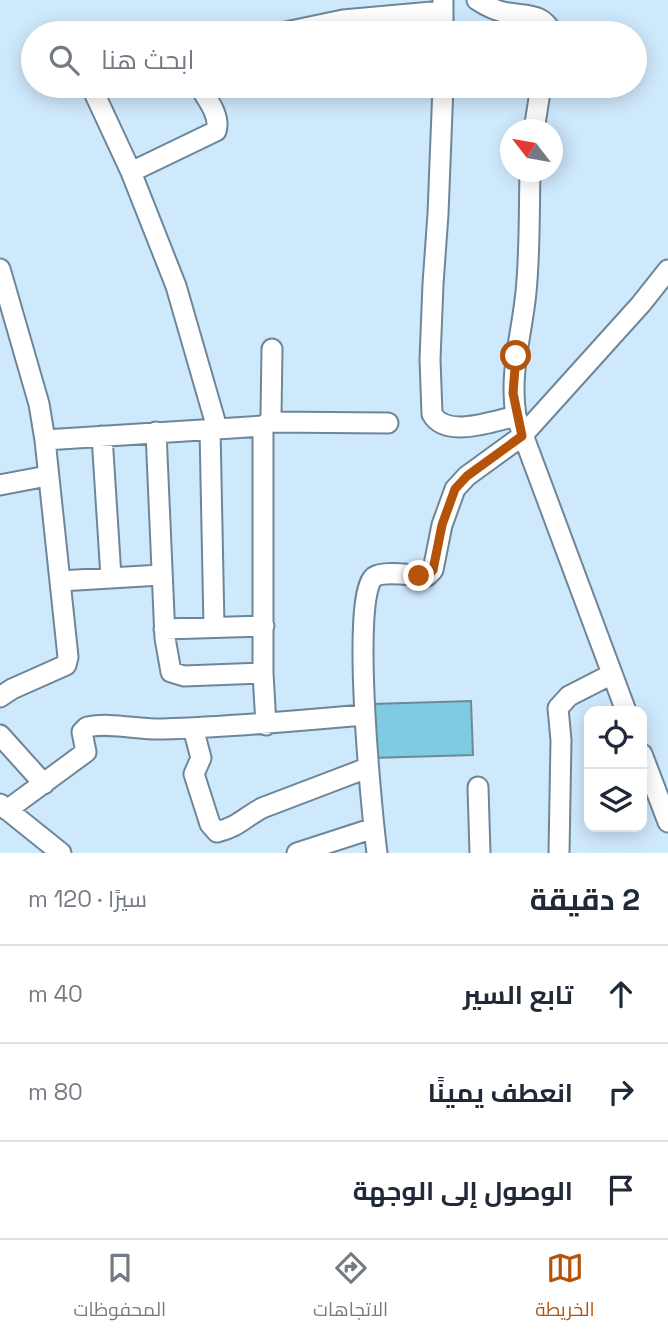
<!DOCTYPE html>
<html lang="ar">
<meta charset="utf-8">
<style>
:root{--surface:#fff;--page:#f2f2f3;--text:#1f2937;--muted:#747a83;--line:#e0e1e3;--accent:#b45309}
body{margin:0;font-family:"Space Grotesk",Cairo,sans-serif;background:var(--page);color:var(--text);direction:rtl}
.controls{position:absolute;right:21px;bottom:21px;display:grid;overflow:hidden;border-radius:14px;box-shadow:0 4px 18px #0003}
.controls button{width:63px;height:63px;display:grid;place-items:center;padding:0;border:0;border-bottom:2px solid var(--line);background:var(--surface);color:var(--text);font:35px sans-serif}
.compass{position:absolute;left:500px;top:119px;width:63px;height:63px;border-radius:50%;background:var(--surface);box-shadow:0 4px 18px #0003;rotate:301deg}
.stop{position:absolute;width:21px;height:21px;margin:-16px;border:5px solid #b45309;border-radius:50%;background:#fff}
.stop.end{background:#b45309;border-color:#fff;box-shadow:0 2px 7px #0008}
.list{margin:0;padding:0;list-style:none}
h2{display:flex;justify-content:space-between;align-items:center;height:91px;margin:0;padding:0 28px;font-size:30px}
h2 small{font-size:23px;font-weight:400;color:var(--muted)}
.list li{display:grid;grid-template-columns:46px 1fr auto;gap:21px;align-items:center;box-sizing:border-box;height:98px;padding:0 28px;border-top:2px solid var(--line)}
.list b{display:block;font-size:26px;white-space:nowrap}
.list em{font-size:23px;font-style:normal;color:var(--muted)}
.icon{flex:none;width:38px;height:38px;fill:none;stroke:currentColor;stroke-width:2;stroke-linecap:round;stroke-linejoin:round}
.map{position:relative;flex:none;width:668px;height:853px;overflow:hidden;direction:ltr}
.search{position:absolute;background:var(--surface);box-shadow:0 4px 18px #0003;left:21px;right:21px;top:21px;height:77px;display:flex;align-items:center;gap:18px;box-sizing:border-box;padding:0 24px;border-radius:38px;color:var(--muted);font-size:26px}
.sheet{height:385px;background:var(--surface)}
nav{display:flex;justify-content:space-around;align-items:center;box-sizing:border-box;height:98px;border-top:2px solid var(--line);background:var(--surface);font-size:19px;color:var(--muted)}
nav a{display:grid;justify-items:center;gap:4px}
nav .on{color:var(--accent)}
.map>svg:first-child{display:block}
.building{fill:#7fcbe3;stroke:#6c8a94;stroke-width:2}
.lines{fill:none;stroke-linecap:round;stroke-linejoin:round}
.minor-casing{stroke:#6f8698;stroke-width:23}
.minor{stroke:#fff;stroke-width:19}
.route{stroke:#b45309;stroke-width:9}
</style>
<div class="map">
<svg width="668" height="853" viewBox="0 0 668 853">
<rect width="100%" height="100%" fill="#cfe9fc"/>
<!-- building -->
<path class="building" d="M471 701 473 755 372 758V704Z"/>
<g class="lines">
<!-- minor casing -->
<g class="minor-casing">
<path id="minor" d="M443 0V33
M477 0C485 5 494 10 503 12 524 17 542 11 552 33
M281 33 343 20 443 11
M91 86 131 172 176 286 217 428
M443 86 438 214 433 284 430 359 432 414C446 439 494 421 516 416
M534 130 541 86
M131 172 216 131C221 116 207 99 199 86
M530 172C529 211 530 252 526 292 522 334 509 373 516 416L626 711
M0 269 39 404 45 440 68 657 66 665 12 689 0 697
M269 422 388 423
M210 429 214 627
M156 432 165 638 171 672 184 676 263 673
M102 436 111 577
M45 440 263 426
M0 485 47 476
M60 581 161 575
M164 629 264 626
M266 725 263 673V426L269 422 271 416 272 349
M193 728 201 758 194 774 210 824 217 832C238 827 245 817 262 808L367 768
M0 735 44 784
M642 754 668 822
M478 787 480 853
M0 804 61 853
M7 810 86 752 82 732 87 727C112 722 138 730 163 729 230 727 297 721 363 715
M297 853 374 828
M377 853C372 815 350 596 374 577 384 570 414 576 427 576L433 570 442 525 455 489 467 476 522 436 641 304 668 270
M559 853 561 740 558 708 569 696 612 674"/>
</g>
<!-- minor -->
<use href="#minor" class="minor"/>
</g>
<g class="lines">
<!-- route -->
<path class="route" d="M419 576H427L433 570 442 525 455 489 467 476 522 436 513 393 516 356"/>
</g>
</svg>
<div class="controls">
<button><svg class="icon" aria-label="locate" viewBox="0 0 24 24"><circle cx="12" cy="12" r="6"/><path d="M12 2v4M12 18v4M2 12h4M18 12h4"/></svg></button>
<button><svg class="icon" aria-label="layers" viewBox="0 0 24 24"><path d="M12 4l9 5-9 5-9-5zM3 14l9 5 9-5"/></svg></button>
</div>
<svg class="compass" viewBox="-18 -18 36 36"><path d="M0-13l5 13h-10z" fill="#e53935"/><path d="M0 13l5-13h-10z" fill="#747a83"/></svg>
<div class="stop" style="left:516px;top:356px"></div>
<div class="stop end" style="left:419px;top:576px"></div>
<div class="search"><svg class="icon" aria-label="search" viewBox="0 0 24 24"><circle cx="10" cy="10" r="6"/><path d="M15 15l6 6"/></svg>ابحث هنا</div>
</div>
<section class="sheet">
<h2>2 دقيقة<small>سيرًا · 120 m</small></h2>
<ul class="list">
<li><svg class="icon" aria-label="ahead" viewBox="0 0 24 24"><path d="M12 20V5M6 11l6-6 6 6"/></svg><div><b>تابع السير</b></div><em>40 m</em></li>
<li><svg class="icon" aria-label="right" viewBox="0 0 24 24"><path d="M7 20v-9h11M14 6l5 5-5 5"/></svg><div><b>انعطف يمينًا</b></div><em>80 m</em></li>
<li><svg class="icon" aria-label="arrive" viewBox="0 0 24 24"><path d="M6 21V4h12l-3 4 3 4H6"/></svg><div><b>الوصول إلى الوجهة</b></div></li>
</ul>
</section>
<nav>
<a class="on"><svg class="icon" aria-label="map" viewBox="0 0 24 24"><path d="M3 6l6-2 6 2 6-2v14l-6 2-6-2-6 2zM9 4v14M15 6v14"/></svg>الخريطة</a>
<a><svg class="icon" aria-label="directions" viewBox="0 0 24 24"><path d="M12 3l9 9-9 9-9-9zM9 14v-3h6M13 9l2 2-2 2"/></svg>الاتجاهات</a>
<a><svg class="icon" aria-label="saved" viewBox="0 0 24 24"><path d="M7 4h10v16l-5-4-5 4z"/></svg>المحفوظات</a>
</nav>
